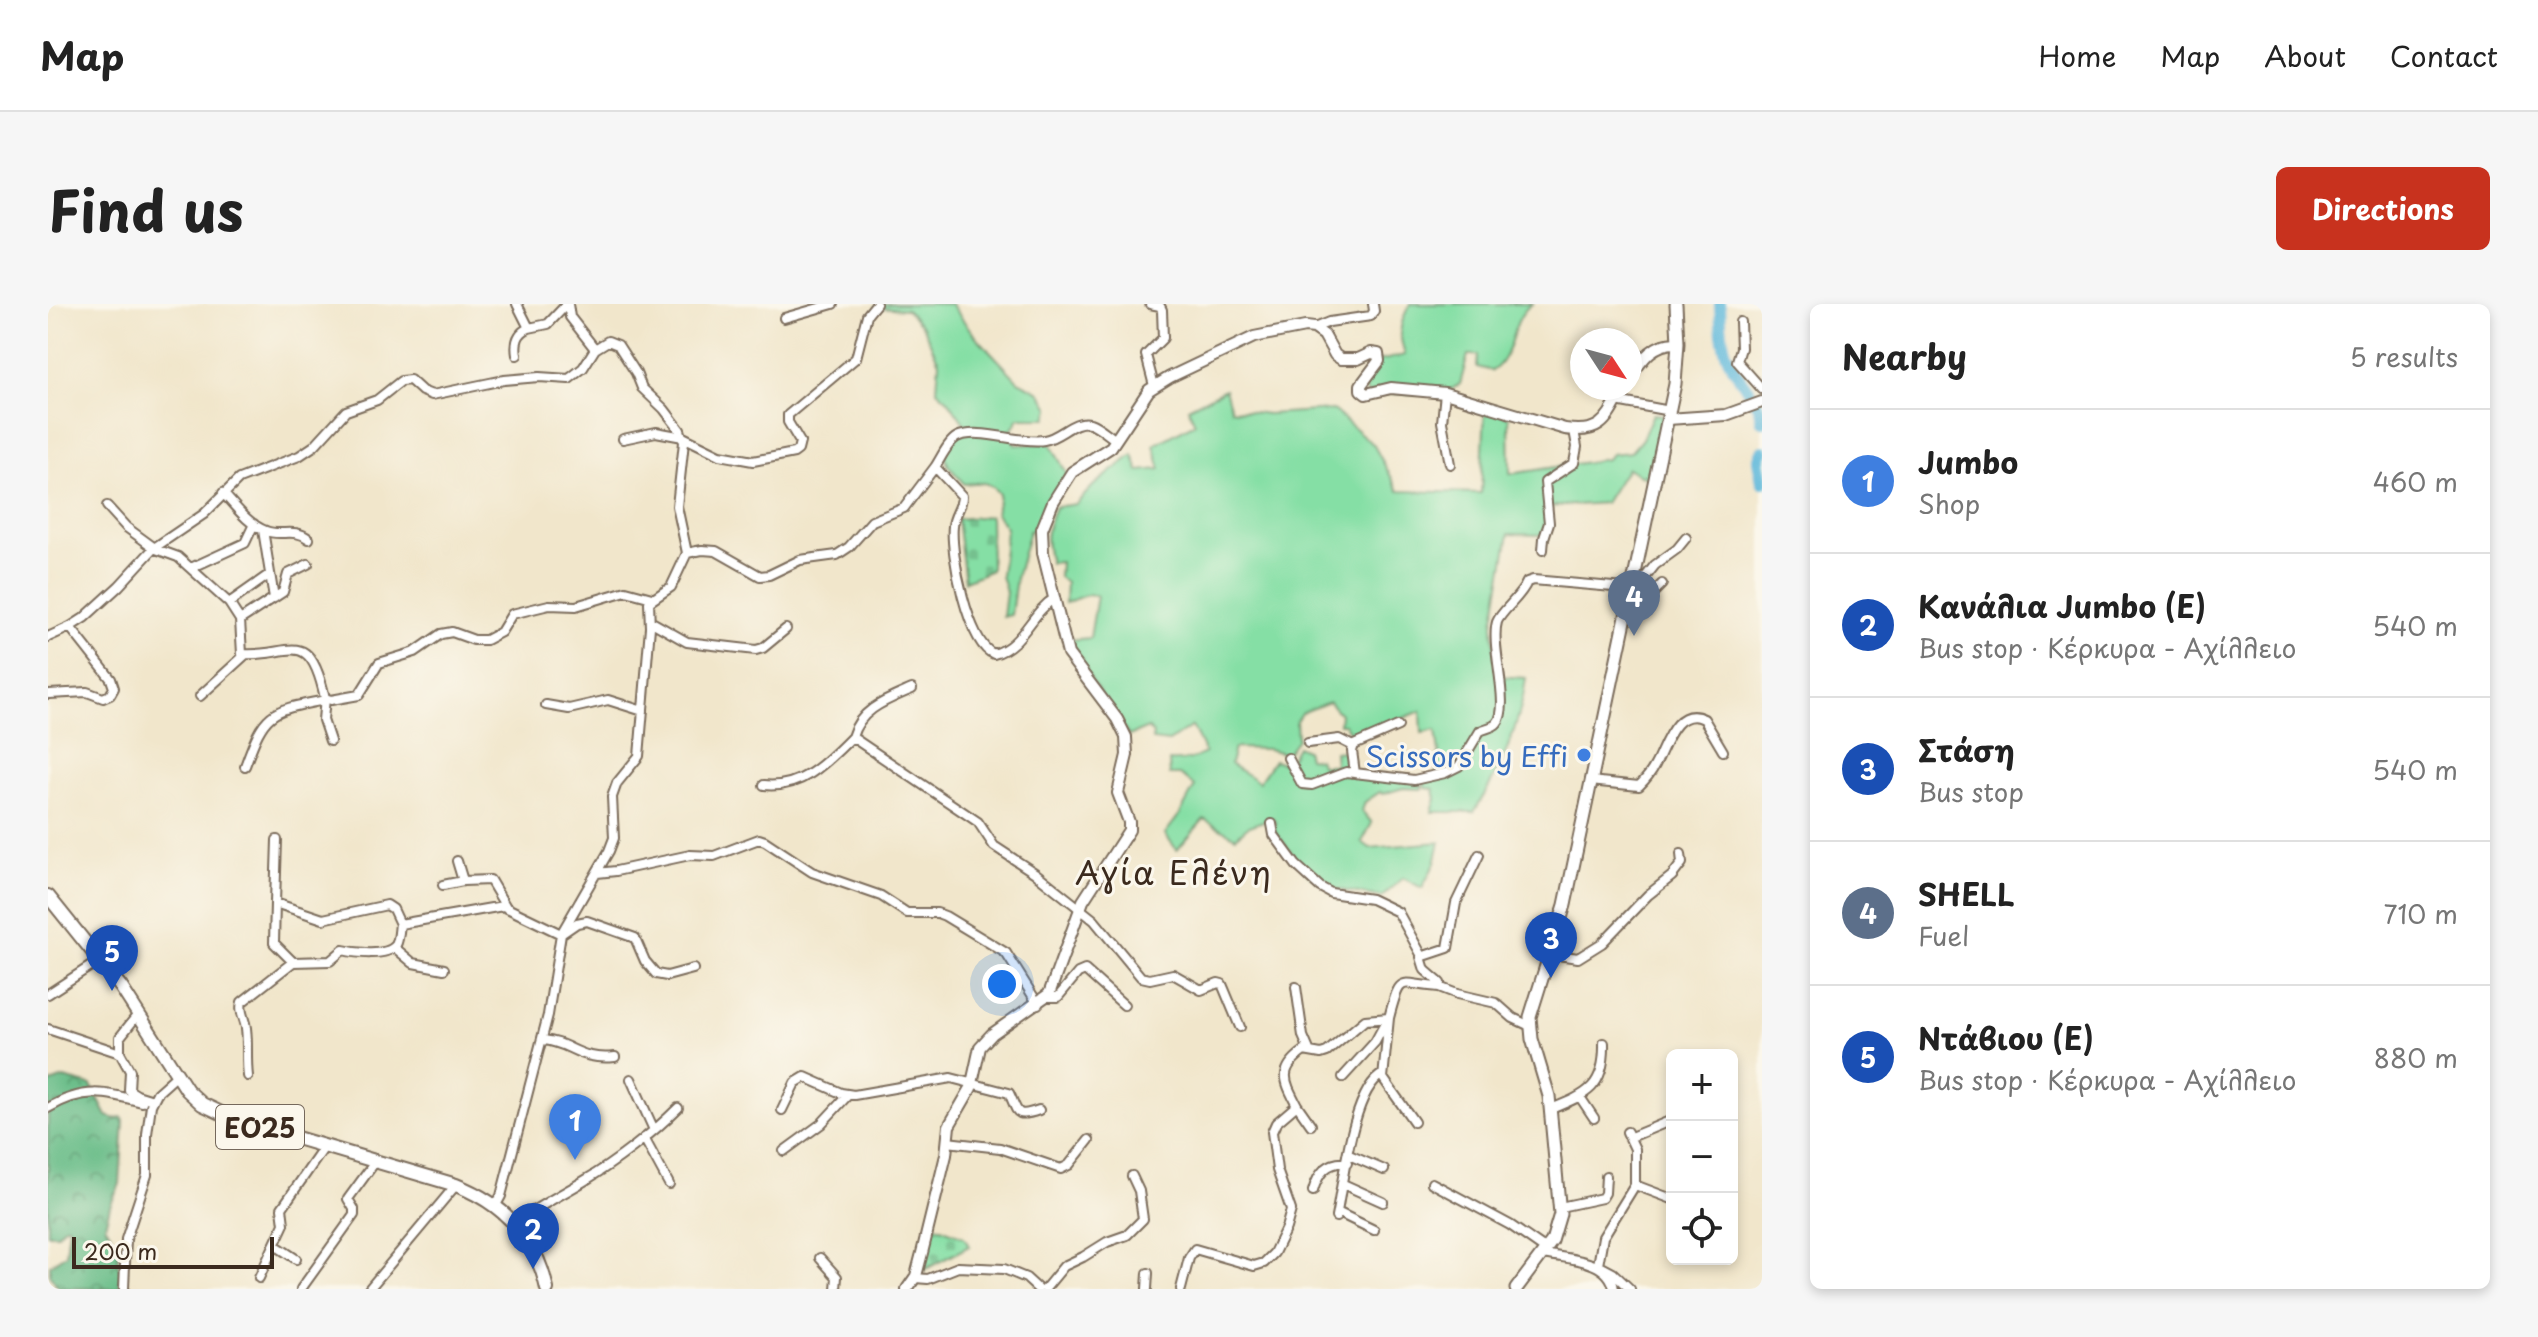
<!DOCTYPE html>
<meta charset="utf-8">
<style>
:root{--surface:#fff;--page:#f6f6f6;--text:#222;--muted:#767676;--line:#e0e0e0;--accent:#c8321e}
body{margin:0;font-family:"Playpen Sans",sans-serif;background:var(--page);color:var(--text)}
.controls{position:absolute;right:24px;bottom:24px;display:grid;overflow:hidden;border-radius:12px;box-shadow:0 4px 12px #0003}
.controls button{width:72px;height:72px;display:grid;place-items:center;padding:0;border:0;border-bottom:2px solid var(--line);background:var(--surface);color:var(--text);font:40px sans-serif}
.compass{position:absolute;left:1522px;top:24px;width:72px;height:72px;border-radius:50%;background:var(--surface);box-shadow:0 4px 12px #0003;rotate:126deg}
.scale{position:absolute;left:24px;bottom:20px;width:202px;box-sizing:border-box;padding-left:8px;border:4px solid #3b2a1e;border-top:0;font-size:22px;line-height:28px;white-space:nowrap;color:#3b2a1e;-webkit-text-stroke:6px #fbf7ec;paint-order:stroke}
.you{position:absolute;left:954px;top:680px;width:28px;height:28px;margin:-20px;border:6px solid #fff;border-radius:50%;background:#1a73e8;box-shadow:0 0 0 12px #1a73e833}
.badge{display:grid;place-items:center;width:52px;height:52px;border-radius:50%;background:var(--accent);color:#fff;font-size:26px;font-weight:700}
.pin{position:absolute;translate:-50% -66px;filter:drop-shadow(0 2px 4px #0008)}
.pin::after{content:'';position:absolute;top:42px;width:28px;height:24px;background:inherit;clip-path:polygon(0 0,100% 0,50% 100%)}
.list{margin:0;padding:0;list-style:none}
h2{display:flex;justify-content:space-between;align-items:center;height:104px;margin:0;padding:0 32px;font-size:34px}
h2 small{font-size:26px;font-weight:400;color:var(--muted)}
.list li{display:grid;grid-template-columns:52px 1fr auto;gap:24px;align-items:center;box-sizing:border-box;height:144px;padding:0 32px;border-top:2px solid var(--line)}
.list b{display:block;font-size:30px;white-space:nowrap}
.list p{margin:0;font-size:26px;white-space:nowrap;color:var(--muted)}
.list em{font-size:26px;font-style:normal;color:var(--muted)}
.icon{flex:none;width:44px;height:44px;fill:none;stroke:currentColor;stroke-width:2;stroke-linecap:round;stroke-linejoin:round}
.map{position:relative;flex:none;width:1714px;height:985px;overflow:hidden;border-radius:12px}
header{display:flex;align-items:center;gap:48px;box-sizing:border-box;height:112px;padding:0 40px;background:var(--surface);border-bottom:2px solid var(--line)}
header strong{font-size:38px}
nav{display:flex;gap:44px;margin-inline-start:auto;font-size:28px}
.intro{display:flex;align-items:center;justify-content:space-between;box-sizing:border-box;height:192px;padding:0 48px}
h1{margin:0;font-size:56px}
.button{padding:20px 36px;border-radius:12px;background:var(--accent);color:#fff;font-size:28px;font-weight:700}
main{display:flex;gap:48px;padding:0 48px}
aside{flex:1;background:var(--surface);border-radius:12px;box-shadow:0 4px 12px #0003}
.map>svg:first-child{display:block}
.green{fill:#85dfa5;stroke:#608462;stroke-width:2}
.forest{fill:url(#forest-crowns);stroke:#547454;stroke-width:2}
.cemetery{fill:url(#cemetery-stones);stroke:#608462;stroke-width:2}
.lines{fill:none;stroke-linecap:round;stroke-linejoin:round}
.river{stroke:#5cb7da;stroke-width:12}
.minor-casing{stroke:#7b6c5b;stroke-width:12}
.tertiary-casing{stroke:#7b6c5b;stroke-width:14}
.secondary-casing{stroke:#7b6c5b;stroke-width:15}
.primary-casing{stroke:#7b6c5b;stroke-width:16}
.minor{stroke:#fff;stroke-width:8}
.tertiary{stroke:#fff;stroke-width:10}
.secondary{stroke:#fff;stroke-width:11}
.primary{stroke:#fff;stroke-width:12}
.shop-dot{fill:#3f7fe0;stroke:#fbf7ec;stroke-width:3}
.labels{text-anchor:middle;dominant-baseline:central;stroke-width:6;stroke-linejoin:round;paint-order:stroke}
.shield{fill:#fbf7ec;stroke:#75685c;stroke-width:2}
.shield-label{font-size:26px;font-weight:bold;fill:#3b2a1e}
.shop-label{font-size:28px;fill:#366cbe;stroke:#fbf7ec;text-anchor:end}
.quarter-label{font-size:32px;letter-spacing:2px;fill:#3b2a1e;stroke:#fbf7ec}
</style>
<header>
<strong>Map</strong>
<nav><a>Home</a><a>Map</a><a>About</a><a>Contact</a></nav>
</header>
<div class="intro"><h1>Find us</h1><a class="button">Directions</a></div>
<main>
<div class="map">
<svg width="1714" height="985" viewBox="0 0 1714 985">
<defs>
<pattern id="forest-crowns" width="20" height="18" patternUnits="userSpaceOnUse" patternTransform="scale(2)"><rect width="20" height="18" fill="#6cbe8a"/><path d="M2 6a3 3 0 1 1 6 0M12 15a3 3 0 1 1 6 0" fill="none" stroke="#5a9b70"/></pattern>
<pattern id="cemetery-stones" width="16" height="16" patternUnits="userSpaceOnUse" patternTransform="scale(2)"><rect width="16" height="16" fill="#85dfa5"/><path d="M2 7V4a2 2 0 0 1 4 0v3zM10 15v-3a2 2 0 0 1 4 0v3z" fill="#74c08e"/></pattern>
</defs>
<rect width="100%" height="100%" fill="#fbf7ec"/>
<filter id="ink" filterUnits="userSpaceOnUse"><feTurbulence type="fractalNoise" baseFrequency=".0125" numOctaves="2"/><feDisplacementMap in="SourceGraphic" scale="16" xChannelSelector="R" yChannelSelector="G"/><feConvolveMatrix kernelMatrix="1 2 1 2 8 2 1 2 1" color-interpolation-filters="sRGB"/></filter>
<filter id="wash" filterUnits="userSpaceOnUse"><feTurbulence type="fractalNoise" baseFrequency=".006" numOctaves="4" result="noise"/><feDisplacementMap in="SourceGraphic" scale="32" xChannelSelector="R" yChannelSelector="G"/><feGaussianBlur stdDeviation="1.8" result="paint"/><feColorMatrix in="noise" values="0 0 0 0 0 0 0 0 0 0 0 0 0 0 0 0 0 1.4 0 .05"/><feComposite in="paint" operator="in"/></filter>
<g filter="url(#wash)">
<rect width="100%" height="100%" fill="#f1e6cb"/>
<!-- green -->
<path class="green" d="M832 0H903L924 28 970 77 992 88 1002 104 999 114H971L963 127 967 141 1002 139 1019 170 992 224 981 227 968 274 963 311 955 313 958 288 953 272 958 224 948 209 951 190C941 176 932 178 916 180L900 161 897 151 908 131 918 122 900 96 889 86 891 58 875 23 858 5 828 3Z
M1362 0H1484C1461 15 1467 53 1444 67L1429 63 1430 51H1420L1412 80 1397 89 1321 90 1313 81 1331 57 1357 51C1350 29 1351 20 1362 0Z
M1177 85 1183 105 1219 110 1285 106 1325 140 1351 187 1433 189 1437 104 1461 113 1462 170 1559 155 1563 150 1583 148 1594 135 1605 110 1615 111 1600 175 1579 164 1557 199 1497 203 1499 220 1494 231 1461 230 1445 319 1448 372 1478 374C1472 424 1452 466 1426 508H1384L1388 495 1386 485 1378 484 1375 476 1388 472 1391 449 1388 426 1374 429 1373 407 1306 434 1296 420H1291L1292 410 1281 398 1253 409 1248 417 1249 435 1238 450 1220 445 1186 444 1182 460 1211 478 1226 456 1239 460 1249 442 1258 446 1260 454 1271 455 1273 461H1287L1286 448 1298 447 1302 471 1372 478 1375 485 1355 484 1335 490 1332 488 1317 498 1314 507 1324 519 1314 538 1322 544 1392 538 1387 559 1374 584 1355 574 1334 593 1286 585 1261 571 1226 526 1228 518 1223 514 1199 523 1188 533 1156 515 1129 546 1117 530 1132 510 1147 482 1132 471H1122L1121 457C1135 458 1145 456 1157 449L1144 422 1121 438 1104 436 1105 430 1100 424 1081 432 1025 349 1021 336 1042 334 1049 292 1038 291 1017 299 1018 278 1011 273 1012 258 1002 259C996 235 997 226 1007 203L1028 200 1046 181 1085 151 1091 167 1113 165 1106 141 1147 119 1140 104Z"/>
<!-- forest -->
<path class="forest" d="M16 774 43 781 59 812 68 815 73 813 76 816 72 880 62 902 57 921 70 942V961L73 965 71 985 15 984 10 983 2 971V961L18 950 21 922H17L10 930H0V780Z"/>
<!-- cemetery -->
<path class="cemetery" d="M942 212 943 266 917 277 909 215Z
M883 920 916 933 921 942 872 968Z"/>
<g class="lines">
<!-- river -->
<path class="river" d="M1672 0C1673 21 1673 43 1684 62 1695 81 1710 94 1714 117
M1714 147 1710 157 1714 178"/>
</g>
</g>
<g filter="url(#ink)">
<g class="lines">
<!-- minor casing -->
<g class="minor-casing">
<path id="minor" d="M469 0 481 24 500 20 519 0
M520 0 522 13 547 45
M1102 0 1112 2 1114 6 1115 34 1098 51 1106 82
M736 14 785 0
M1692 18 1693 44 1689 57 1714 85
M1266 24 1281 18 1323 12 1326 7 1325 0
M469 51C467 39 469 29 481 24
M1397 89 1394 118 1402 160
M1568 97 1622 107
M575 135 608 128 635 133 672 151 705 157 746 149 750 146 752 138 740 118V111L808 54 819 11 828 0
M887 163C893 154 900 138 909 133 931 123 971 140 996 136 1012 134 1025 115 1042 119 1051 122 1060 131 1068 136
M175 189C187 202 201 221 218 227 233 233 246 223 261 235
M59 202 78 223 108 245 130 253 181 299 192 316 194 350C242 354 261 320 277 394L283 396 311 391 331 359 367 348 393 330 404 328 426 336H438L453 328 464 310 501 301 528 302 578 287 604 294
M215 226 226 294
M1495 246 1496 234 1501 219 1497 178 1526 159 1529 143 1526 126
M639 249 654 246 668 247 712 272 721 271 752 256 789 251 801 243 824 217 856 204 887 163 914 192C914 204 906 210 905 222 902 248 920 341 946 350 975 342 983 308 1007 294
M143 264 197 239 206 220
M1580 296 1599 295 1614 280
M181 299 222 270
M192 316 235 288 240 270 260 260
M602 317 639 338 708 346 715 344 738 325
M0 333 22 323 36 314 71 282 106 244 156 210 191 175 251 152 266 142 298 107 329 96 353 77 362 76 374 87 384 91 456 76 491 73 521 75 535 64 547 45 560 37 570 41 588 69 594 84 616 105 632 126 636 138 629 202 639 249 623 283 601 298 602 323 591 452 569 479 564 493 566 534 561 547 513 630 500 711 453 892 448 901
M864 385C839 396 812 405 804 433L930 518 946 542 987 569 1046 616 1093 673 1102 675 1125 670 1153 686 1170 679 1174 680 1192 723
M1 390 39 388 55 394 62 391 66 384 63 375 22 323
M152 392 197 351
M277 394 275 416 282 437
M498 401 521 405 560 396 595 407
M1260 439 1291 435 1305 442
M1240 454 1254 480 1264 481 1298 468 1366 476 1397 469 1411 462 1432 427C1437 424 1445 424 1449 419 1463 403 1442 342 1449 318 1453 307 1473 293 1479 278L1485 276 1588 285 1607 261 1629 245 1638 234
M197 462C217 407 220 407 277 396
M1307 469 1304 447 1306 441 1350 422
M1542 477 1591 482C1597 476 1603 469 1607 461 1617 443 1627 401 1656 415L1675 447
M716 481C754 485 779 458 804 433
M1224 520 1226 531 1248 561 1272 583 1283 589 1323 595 1350 608 1374 652
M409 557 415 577 442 576 458 603
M549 569 568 567 642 551 666 552 711 535 717 537 764 568 833 592 859 609H889L897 612 958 649 990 700
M395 581 415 577
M227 599 229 536
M346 643 365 659 396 665
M1503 650 1530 654 1554 639 1600 591 1624 572 1634 559 1633 550
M245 658 226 639 227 599 275 615 339 601 345 605 352 620
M1248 683 1255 732 1261 746
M1391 683 1409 690 1448 699 1465 714 1482 722
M0 690 52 656
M999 693H1010L1030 669 1037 666 1076 701
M1341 714 1335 774 1366 818
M0 725 72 749 82 767 81 786 89 791 105 796
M495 736C523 738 530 757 567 753
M72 749V733L91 709
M200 772C198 756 200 740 198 724 197 714 191 708 194 698L245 658 282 657 295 646C307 649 339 653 348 641 351 636 351 626 352 620L455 602 513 630 529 619 539 617 587 634 597 657 608 670 619 672 645 665
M1295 773 1327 738 1340 714
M583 775 606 826
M1532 793 1546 814
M1249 801 1263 821
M0 804C36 783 56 788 94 798
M1503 805C1540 790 1557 783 1556 739
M734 806 747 779 757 773 793 789 806 791 903 774 961 789C970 807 966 815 991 806
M1579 828 1587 845V881L1555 933 1550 961 1565 969 1582 985
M1583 833 1624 816
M596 834 621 880
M899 838 952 844 1013 865 1021 861 1041 836
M736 847 773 820 800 791
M1301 851 1336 866
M1384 879 1462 921 1498 946
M1295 880 1335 898
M1587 881 1624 895
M1265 887C1270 869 1279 857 1299 859
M1512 903 1554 894 1557 889 1558 872
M1289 908 1326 926
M1288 913C1295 880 1304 785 1335 770
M467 919C489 903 513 891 536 877 568 858 604 830 630 804
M227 941 248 955
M1495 950C1520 955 1562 955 1566 985
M772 954 789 973 788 985
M211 974 236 920 234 904 277 842
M867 974 880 975 910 963 956 965 978 974 990 985
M76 985 78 935 99 871V830L103 801 109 789 128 772
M253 985 306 911V905L300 895 327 858
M321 985 408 881
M997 985 1016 962 1035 953 1059 938 1079 931 1095 915 1091 887 1084 872
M1099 985 1100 969
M1133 985 1141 954 1147 945 1206 962 1216 959 1226 949 1238 924 1243 906 1229 866 1224 828 1228 819 1249 801C1236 776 1230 766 1256 747L1273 750 1279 748 1317 716 1341 714C1353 667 1352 681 1391 683L1392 679 1377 666 1373 653 1400 644 1408 599 1431 551"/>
</g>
<!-- tertiary casing -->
<g class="tertiary-casing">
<path id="tertiary" d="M1582 73C1595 54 1606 38 1630 39
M1620 115 1678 111 1714 98
M859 985 868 972 874 949 898 851 901 822 923 784 932 743 944 730 1001 690 1035 597 1081 526V518L1070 489 1079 451 1078 433 1069 415 1020 350 995 249 994 225 1005 198 1024 168 1063 143 1101 86 1122 73 1206 33 1257 23 1266 24 1276 31 1287 51 1293 55H1310L1323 49 1330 50 1331 57 1313 81V86L1318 90 1343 84 1397 89 1517 125C1555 131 1559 114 1576 84"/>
</g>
<!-- secondary casing -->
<g class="secondary-casing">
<path id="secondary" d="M1468 985 1504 937 1512 910 1501 792 1484 735 1482 713 1517 601 1627 80 1630 39 1628 0"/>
</g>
<!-- primary casing -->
<g class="primary-casing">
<path id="primary" d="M0 592 73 683 139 786 154 800 188 816 408 881C456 900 488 934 499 985"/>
</g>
<!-- minor -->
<use href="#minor" class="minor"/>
<!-- tertiary -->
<use href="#tertiary" class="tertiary"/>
<!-- secondary -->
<use href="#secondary" class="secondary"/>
<!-- primary -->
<use href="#primary" class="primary"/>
</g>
</g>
<!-- markers -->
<circle class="shop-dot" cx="1536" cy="451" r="8"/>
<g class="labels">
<!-- shield labels -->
<rect class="shield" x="168" y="801" width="88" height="44" rx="6"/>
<g class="shield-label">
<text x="212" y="823">ΕΟ25</text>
</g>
<!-- shop labels -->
<g class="shop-label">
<text x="1520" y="451">Scissors by Effi</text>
</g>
<!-- quarter labels -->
<g class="quarter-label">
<text x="1126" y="568">Αγία Ελένη</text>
</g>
</g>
</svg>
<div class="controls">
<button>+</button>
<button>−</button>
<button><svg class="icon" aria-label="locate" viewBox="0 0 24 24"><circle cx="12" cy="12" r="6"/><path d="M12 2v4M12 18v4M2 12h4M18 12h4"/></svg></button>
</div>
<svg class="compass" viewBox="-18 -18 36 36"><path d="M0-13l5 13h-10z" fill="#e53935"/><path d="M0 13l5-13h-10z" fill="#767676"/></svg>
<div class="scale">200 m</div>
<div class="you"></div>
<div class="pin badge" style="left:527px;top:856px;background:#3f7fe0">1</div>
<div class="pin badge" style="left:485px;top:965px;background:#1a4fb4">2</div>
<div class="pin badge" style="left:1503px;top:674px;background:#1a4fb4">3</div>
<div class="pin badge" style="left:1586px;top:332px;background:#5c6f8a">4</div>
<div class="pin badge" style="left:64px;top:687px;background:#1a4fb4">5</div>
</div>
<aside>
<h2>Nearby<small>5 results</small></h2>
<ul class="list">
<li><span class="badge" style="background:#3f7fe0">1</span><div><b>Jumbo</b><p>Shop</p></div><em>460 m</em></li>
<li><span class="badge" style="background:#1a4fb4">2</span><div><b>Κανάλια Jumbo (E)</b><p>Bus stop · Κέρκυρα - Αχίλλειο</p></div><em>540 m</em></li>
<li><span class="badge" style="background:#1a4fb4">3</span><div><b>Στάση</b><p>Bus stop</p></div><em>540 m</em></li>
<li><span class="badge" style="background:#5c6f8a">4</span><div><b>SHELL</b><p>Fuel</p></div><em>710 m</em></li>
<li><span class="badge" style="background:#1a4fb4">5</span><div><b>Ντάβιου (E)</b><p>Bus stop · Κέρκυρα - Αχίλλειο</p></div><em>880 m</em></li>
</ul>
</aside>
</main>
